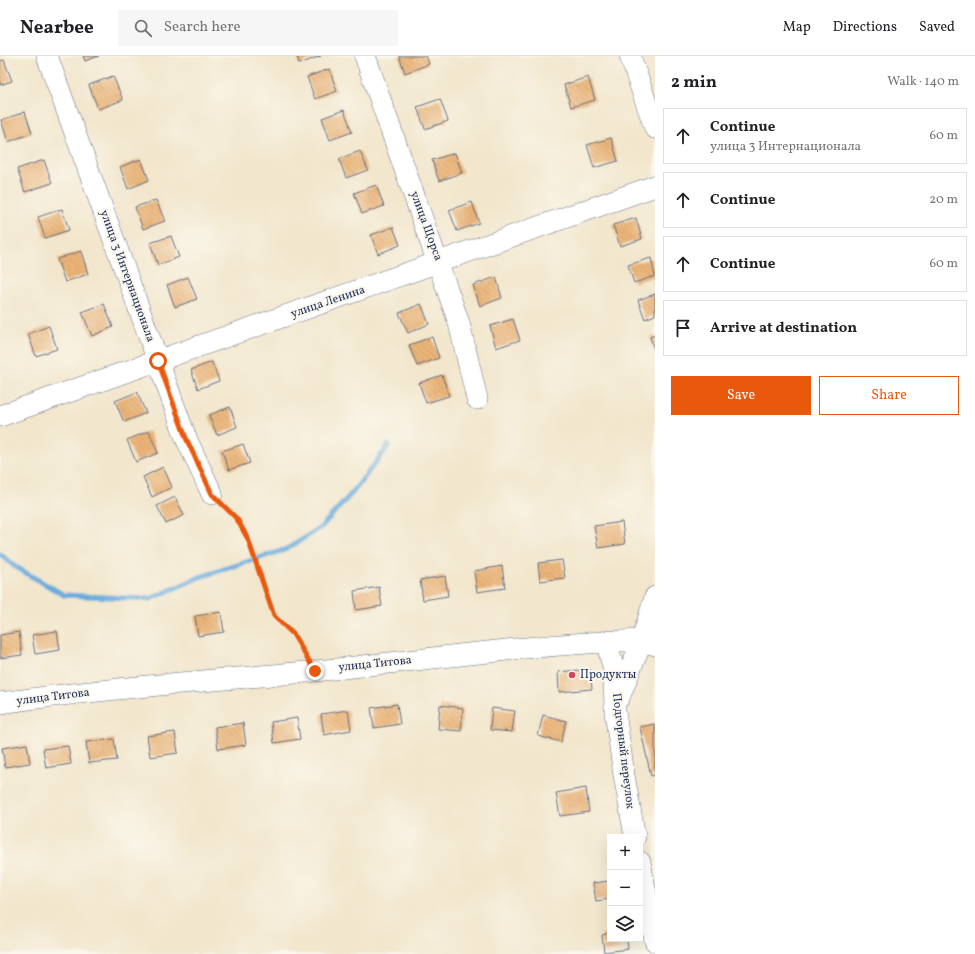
<!DOCTYPE html>
<meta charset="utf-8">
<style>
:root{--surface:#fff;--page:#f6f6f6;--text:#202124;--muted:#757577;--line:#e0e0e0;--accent:#ea580c}
body{margin:0;font-family:Vollkorn,serif;background:var(--page);color:var(--text)}
.controls{position:absolute;right:12px;bottom:12px;display:grid;overflow:hidden;border-radius:0px;box-shadow:0 4px 16px #0002}
.controls button{width:36px;height:36px;display:grid;place-items:center;padding:0;border:0;border-bottom:1px solid var(--line);background:var(--surface);color:var(--text);font:20px sans-serif}
.stop{position:absolute;width:12px;height:12px;margin:-9px;border:3px solid #ea580c;border-radius:50%;background:#fff}
.stop.end{background:#ea580c;border-color:#fff;box-shadow:0 1px 4px #0008}
.list{margin:0;padding:0;list-style:none}
h2{display:flex;justify-content:space-between;align-items:center;height:52px;margin:0;padding:0 16px;font-size:17px}
h2 small{font-size:13px;font-weight:400;color:var(--muted)}
.list li{display:grid;grid-template-columns:26px 1fr auto;gap:12px;align-items:center;box-sizing:border-box;height:56px;margin:0 8px 8px;padding:0 8px;border:1px solid var(--line);border-radius:0px}
.list b{display:block;font-size:15px;white-space:nowrap}
.list p{margin:0;font-size:13px;white-space:nowrap;color:var(--muted)}
.list em{font-size:13px;font-style:normal;color:var(--muted)}
.actions{display:flex;gap:8px;padding:12px 16px}
.actions a{flex:1;padding:9px 0;border:1px solid var(--accent);border-radius:0px;text-align:center;font-size:14px;color:var(--accent)}
.actions .main{background:var(--accent);color:#fff}
.icon{flex:none;width:22px;height:22px;fill:none;stroke:currentColor;stroke-width:2;stroke-linecap:round;stroke-linejoin:round}
.map{position:relative;flex:none;width:655px;height:898px;overflow:hidden}
header{display:flex;align-items:center;gap:24px;box-sizing:border-box;height:56px;padding:0 20px;background:var(--surface);border-bottom:1px solid var(--line)}
header strong{font-size:19px}
nav{display:flex;gap:22px;margin-inline-start:auto;font-size:14px}
.search{width:280px;height:36px;background:var(--page);display:flex;align-items:center;gap:10px;box-sizing:border-box;padding:0 14px;border-radius:0px;color:var(--muted);font-size:15px}
main{display:flex}
aside{flex:1;background:var(--surface)}
.map>svg:first-child{display:block}
.lines{fill:none;stroke-linecap:round;stroke-linejoin:round}
.stream{stroke:#67abdc;stroke-width:5}
.building{fill:url(#building-back-hatch)}
.minor-casing{stroke:#666f84;stroke-width:22}
.path{stroke:#666f84;stroke-width:2.5;stroke-dasharray:1 3;stroke-linecap:butt}
.minor{stroke:#fff;stroke-width:21}
.route{stroke:#ea580c;stroke-width:5}
.poi-dot{fill:#d1495b;stroke:#fbf7ec;stroke-width:1.5}
.labels{text-anchor:middle;dominant-baseline:central;stroke-width:4;stroke-linejoin:round;paint-order:stroke}
.street-label{font-size:12px;fill:#1b2f5e;stroke:#fbf7ec}
.poi-label{font-size:12px;fill:#1b2f5e;stroke:#fbf7ec;text-anchor:start}
</style>
<header>
<strong>Nearbee</strong>
<div class="search"><svg class="icon" aria-label="search" viewBox="0 0 24 24"><circle cx="10" cy="10" r="6"/><path d="M15 15l6 6"/></svg>Search here</div>
<nav><a>Map</a><a>Directions</a><a>Saved</a></nav>
</header>
<main>
<div class="map">
<svg width="655" height="898" viewBox="0 0 655 898">
<defs>
<pattern id="building-back-hatch" width="6" height="6" patternUnits="userSpaceOnUse"><rect width="6" height="6" fill="#ebb477"/><path d="M-1 5l2 2M0 0l6 6M5-1l2 2" fill="none" stroke="#c99b69"/></pattern>
</defs>
<rect width="100%" height="100%" fill="#fbf7ec"/>
<filter id="ink" filterUnits="userSpaceOnUse"><feTurbulence type="fractalNoise" baseFrequency=".025" numOctaves="2"/><feDisplacementMap in="SourceGraphic" scale="8" xChannelSelector="R" yChannelSelector="G"/><feConvolveMatrix kernelMatrix="1 2 1 2 8 2 1 2 1" color-interpolation-filters="sRGB"/></filter>
<filter id="wash" filterUnits="userSpaceOnUse"><feTurbulence type="fractalNoise" baseFrequency=".012" numOctaves="4" result="noise"/><feDisplacementMap in="SourceGraphic" scale="16" xChannelSelector="R" yChannelSelector="G"/><feGaussianBlur stdDeviation="0.9" result="paint"/><feColorMatrix in="noise" values="0 0 0 0 0 0 0 0 0 0 0 0 0 0 0 0 0 1.4 0 .05"/><feComposite in="paint" operator="in"/></filter>
<g filter="url(#wash)">
<rect width="100%" height="100%" fill="#f2e6cc"/>
<g class="lines">
<!-- stream -->
<path class="stream" d="M0 498 14 510 64 539 150 543 200 521 287 493 321 471 353 436 389 389"/>
</g>
<g id="blocks">
<!-- building -->
<path class="building" d="M83 0H99L85 5Z
M297 0H321L299 8Z
M399 0H426L429 8 405 17Z
M4 4 12 25 0 29V5Z
M329 13 337 35 315 43 307 21Z
M113 20 123 44 98 53 89 29Z
M588 21 595 44 571 51 564 29Z
M440 43 448 65 425 73 417 51Z
M344 54 352 76 330 84 322 62Z
M25 56 32 77 8 86 1 64Z
M611 82 618 105 594 112 587 89Z
M360 95 368 114 346 122 339 103Z
M455 97 462 117 439 125 432 104Z
M141 103 149 124 128 133 120 111Z
M44 104 52 127 25 136 17 113Z
M376 129 384 150 362 158 354 137Z
M156 144 165 165 143 173 135 151Z
M472 146 479 167 457 175 449 154Z
M62 153 69 174 45 182 38 161Z
M636 162 642 183 620 190 613 169Z
M393 171 400 189 378 198 371 179Z
M171 180 179 201 158 209 150 187Z
M81 195 88 218 65 226 57 203Z
M651 202 655 220 634 227 628 209Z
M188 221 197 243 175 251 167 229Z
M496 221 502 242 480 250 473 229Z
M655 238V259L645 263 638 244Z
M104 248 113 271 92 280 82 256Z
M421 248 429 268 408 277 399 257Z
M513 263 520 284 496 292 490 270Z
M49 270 57 293 36 300 28 278Z
M655 279V296L650 281Z
M432 281 439 302 417 310 409 289Z
M212 306 219 325 198 333 191 314Z
M442 319 449 340 426 347 419 327Z
M137 336 146 357 124 366 115 345Z
M230 351 237 371 217 379 209 359Z
M149 375 158 397 136 406 127 384Z
M243 388 250 407 229 414 222 395Z
M163 411 172 431 152 441 143 421Z
M175 441 184 459 166 468 157 450Z
M622 466 625 488 598 492 594 470Z
M562 504 565 522 540 525 538 507Z
M502 510 505 532 477 536 474 515Z
M445 520 448 540 423 544 420 524Z
M379 531 382 550 356 554 354 535Z
M221 556 224 576 198 580 195 560Z
M57 575 60 594 35 598 32 579Z
M19 576 22 599 0 602V579Z
M590 613 592 633 559 636 558 616Z
M397 648 400 668 374 672 371 652Z
M440 649 463 652 461 675 438 673Z
M492 652 515 655 512 676 490 674Z
M348 654 351 674 324 679 321 658Z
M543 659 566 665 561 686 538 680Z
M297 662 300 683 274 687 271 666Z
M243 667 246 689 218 693 215 671Z
M655 668V719L651 720 640 671Z
M175 676 178 697 150 701 147 680Z
M114 683 117 704 89 707 86 686Z
M27 688 30 707 5 711 2 692Z
M68 690 71 708 46 712 43 693Z
M586 732 589 756 560 760 556 737Z
M610 825V843L596 845 593 827Z
M610 877V883H627L628 893 604 896 602 879Z"/>
</g>
</g>
<g filter="url(#ink)">
<use href="#blocks" fill-opacity="0" stroke="#666f84" stroke-width="1"/>
<g class="lines">
<!-- minor casing -->
<g class="minor-casing">
<path id="minor" d="M47 0 186 382 212 438
M365 0 459 267 477 343
M630 0 655 72
M0 360 655 130
M606 585 614 614 615 656 624 719 635 781
M619 642 642 584 655 541
M0 647C105 632 211 625 316 615 424 604 533 588 642 584L655 589
M640 806 655 885"/>
</g>
<!-- path -->
<path class="path" d="M224 450 237 463 248 483 275 560 293 578 304 597"/>
<!-- minor -->
<use href="#minor" class="minor"/>
</g>
</g>
<g class="lines" filter="url(#ink)">
<!-- route -->
<path class="route" d="M158 305 186 382 212 438 237 463 248 483 274 560 293 578 315 615"/>
</g>
<!-- markers -->
<circle class="poi-dot" cx="572" cy="619" r="4"/>
<g class="labels">
<!-- street labels -->
<g class="street-label">
<text transform="translate(426 170) rotate(70)">улица Щорса</text>
<text transform="translate(127 220) rotate(70)">улица 3 Интернационала</text>
<text transform="translate(328 246) rotate(-19)">улица Ленина</text>
<text transform="translate(375 608) rotate(-6)">улица Титова</text>
<text transform="translate(53 641) rotate(-7)">улица Титова</text>
<text transform="translate(623 695) rotate(83)">Подгорный переулок</text>
</g>
<!-- poi labels -->
<g class="poi-label">
<text x="580" y="619">Продукты</text>
</g>
</g>
</svg>
<div class="controls">
<button>+</button>
<button>−</button>
<button><svg class="icon" aria-label="layers" viewBox="0 0 24 24"><path d="M12 4l9 5-9 5-9-5zM3 14l9 5 9-5"/></svg></button>
</div>
<div class="stop" style="left:158px;top:305px"></div>
<div class="stop end" style="left:315px;top:615px"></div>
</div>
<aside>
<h2>2 min<small>Walk · 140 m</small></h2>
<ul class="list">
<li><svg class="icon" aria-label="ahead" viewBox="0 0 24 24"><path d="M12 20V5M6 11l6-6 6 6"/></svg><div><b>Continue</b><p>улица 3 Интернационала</p></div><em>60 m</em></li>
<li><svg class="icon" aria-label="ahead" viewBox="0 0 24 24"><path d="M12 20V5M6 11l6-6 6 6"/></svg><div><b>Continue</b></div><em>20 m</em></li>
<li><svg class="icon" aria-label="ahead" viewBox="0 0 24 24"><path d="M12 20V5M6 11l6-6 6 6"/></svg><div><b>Continue</b></div><em>60 m</em></li>
<li><svg class="icon" aria-label="arrive" viewBox="0 0 24 24"><path d="M6 21V4h12l-3 4 3 4H6"/></svg><div><b>Arrive at destination</b></div></li>
</ul>
<div class="actions"><a class="main">Save</a><a>Share</a></div>
</aside>
</main>
